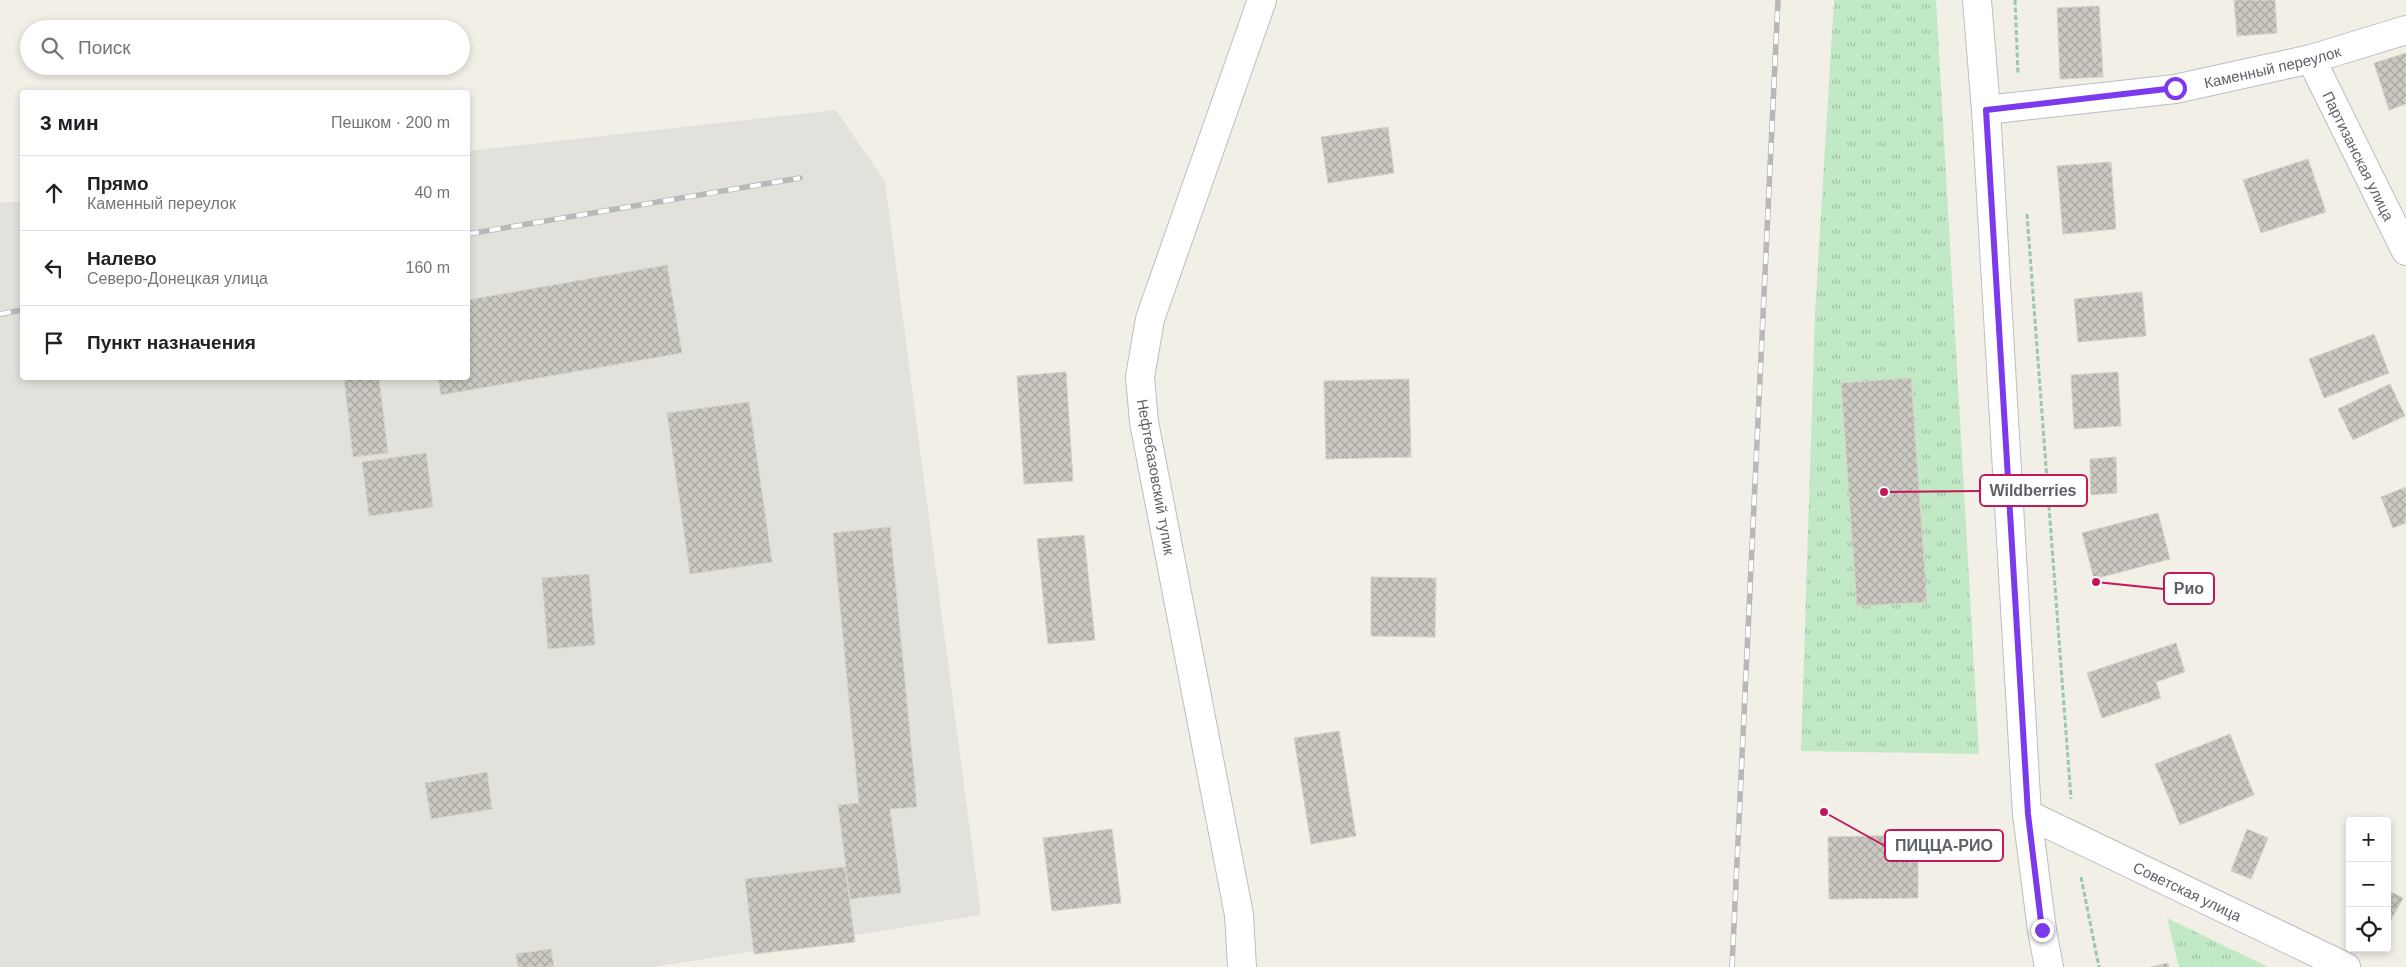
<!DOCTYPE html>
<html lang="ru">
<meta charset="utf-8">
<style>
:root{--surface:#fff;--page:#f2f2f2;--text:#202124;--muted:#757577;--line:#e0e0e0}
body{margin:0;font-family:Helvetica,sans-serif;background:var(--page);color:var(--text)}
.controls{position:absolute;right:15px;bottom:15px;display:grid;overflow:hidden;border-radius:5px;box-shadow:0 2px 8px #0003}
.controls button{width:45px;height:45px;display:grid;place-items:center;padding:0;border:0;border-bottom:1px solid var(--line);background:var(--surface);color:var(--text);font:25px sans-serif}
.stop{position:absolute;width:15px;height:15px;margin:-11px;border:4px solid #7c3aed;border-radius:50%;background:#fff}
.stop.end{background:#7c3aed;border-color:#fff;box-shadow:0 1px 5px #0008}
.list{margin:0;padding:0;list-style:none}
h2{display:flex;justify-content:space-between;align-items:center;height:65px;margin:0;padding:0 20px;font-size:21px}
h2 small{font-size:16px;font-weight:400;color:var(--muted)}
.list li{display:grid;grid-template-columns:32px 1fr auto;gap:15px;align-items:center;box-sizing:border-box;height:75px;padding:0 20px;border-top:1px solid var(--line)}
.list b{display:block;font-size:19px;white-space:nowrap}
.list p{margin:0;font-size:16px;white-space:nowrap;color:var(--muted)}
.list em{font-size:16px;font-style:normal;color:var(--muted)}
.icon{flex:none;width:28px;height:28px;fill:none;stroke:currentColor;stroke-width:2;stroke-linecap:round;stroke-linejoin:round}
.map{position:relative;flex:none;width:2406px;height:967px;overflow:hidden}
.search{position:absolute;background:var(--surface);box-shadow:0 2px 8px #0003;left:20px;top:20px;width:450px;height:55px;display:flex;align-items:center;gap:12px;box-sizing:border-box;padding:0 18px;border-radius:28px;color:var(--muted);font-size:19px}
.panel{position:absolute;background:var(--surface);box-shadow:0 2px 8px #0003;left:20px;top:90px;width:450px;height:290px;border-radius:5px}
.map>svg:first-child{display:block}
.industrial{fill:#e2e1db}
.grass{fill:url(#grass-tufts)}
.building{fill:url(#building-cross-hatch);stroke:#d6d2c4}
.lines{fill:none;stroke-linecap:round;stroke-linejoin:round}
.minor-casing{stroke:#bbbdc2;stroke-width:30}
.secondary-casing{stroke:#bcbec5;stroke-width:30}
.path{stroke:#99c8aa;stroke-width:3;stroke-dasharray:5 2.5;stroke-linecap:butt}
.minor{stroke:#fff;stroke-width:28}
.secondary{stroke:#fff;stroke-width:28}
.rail-casing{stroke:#b7b8b8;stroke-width:5.5}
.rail{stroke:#fff;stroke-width:4;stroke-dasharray:11;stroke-linecap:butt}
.route{stroke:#7c3aed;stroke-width:6}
.labels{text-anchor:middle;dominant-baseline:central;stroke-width:4.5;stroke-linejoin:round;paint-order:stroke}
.street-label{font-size:15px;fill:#5e6167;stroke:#fff}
.leader{fill:none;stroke:#c2185b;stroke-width:2}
.callout-dot{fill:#c2185b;stroke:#fff;stroke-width:2}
.callout{fill:#fff;stroke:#c2185b;stroke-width:2}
.callout-label{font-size:16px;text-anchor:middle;font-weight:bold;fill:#5e6167}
</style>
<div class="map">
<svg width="2406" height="967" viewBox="0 0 2406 967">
<defs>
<pattern id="grass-tufts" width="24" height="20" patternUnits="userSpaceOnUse" patternTransform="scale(1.25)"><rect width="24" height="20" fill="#c2e9c5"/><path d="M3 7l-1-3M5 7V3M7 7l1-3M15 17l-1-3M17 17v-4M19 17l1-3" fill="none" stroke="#a1c0a4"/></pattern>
<pattern id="building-cross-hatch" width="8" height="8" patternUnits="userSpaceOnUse" patternTransform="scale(1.25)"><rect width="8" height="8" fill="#ccc9c3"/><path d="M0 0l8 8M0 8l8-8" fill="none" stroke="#a9a7a2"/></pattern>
</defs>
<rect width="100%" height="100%" fill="#f1efe6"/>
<!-- industrial -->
<path class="industrial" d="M836 110 885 182 981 915 653 967H0V203L22 201V378H468V151Z"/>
<!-- grass -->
<path class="grass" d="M1834 0H1936L1979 754 1801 751 1815 313Z
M2167 918 2268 967H2179Z"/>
<!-- building -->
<path class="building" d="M2234 0H2275L2277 33 2237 36Z
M2099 6 2103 77 2060 79 2057 8Z
M2406 53V104L2389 110 2374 63Z
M1388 127 1394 173 1328 183 1321 137Z
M2308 159 2326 212 2261 233 2243 180Z
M2111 162 2116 229 2063 234 2057 166Z
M667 265 682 353 441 395 438 378H468V300Z
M2142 292 2146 336 2078 342 2074 299Z
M2374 334 2389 373 2324 398 2309 359Z
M1066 372 1073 481 1024 484 1017 376Z
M2118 372 2121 426 2074 429 2071 375Z
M344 378H379L388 453 353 457Z
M1911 378 1927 602 1857 606 1841 383Z
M1409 379 1411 457 1326 459 1324 381Z
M2390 384 2405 416 2353 440 2338 409Z
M749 402 772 562 690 574 667 413Z
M426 453 433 507 369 516 362 462Z
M2116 457 2117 493 2091 495 2090 459Z
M2406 487V523L2393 528 2381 497Z
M2158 513 2170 559 2094 579 2082 533Z
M890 527 917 807 890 809 901 893 850 899 838 805 859 803 833 533Z
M1084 535 1095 640 1048 644 1037 539Z
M589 574 595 645 548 649 542 578Z
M1371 577 1436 578 1435 637 1371 636Z
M2176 643 2185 672 2156 682 2161 698 2102 718 2087 673Z
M1339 731 1356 836 1311 844 1294 738Z
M2230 734 2254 795 2180 825 2155 764Z
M487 772 492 809 431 819 425 783Z
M1112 829 1121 903 1052 911 1043 838Z
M2247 829 2268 838 2251 879 2231 871Z
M1918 835V898L1829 899 1828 837Z
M845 867 855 942 754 954 745 879Z
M2387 890 2403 898 2387 927Z
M551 949 554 967H518L516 954Z
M2168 963 2169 967H2151Z"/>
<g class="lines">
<!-- minor casing -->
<g class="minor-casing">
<g id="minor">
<path id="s1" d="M2311 59 2406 251"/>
<path id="s2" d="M1986 110 2175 89 2311 59 2406 30"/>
<path id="s3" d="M2027 814 2346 967"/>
<path d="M1242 967 1239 915 1144 422 1140 377 1150 319 1262 0"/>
</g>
</g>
<!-- secondary casing -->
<g class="secondary-casing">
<path id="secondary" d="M1977 0 1986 110 2027 814 2042 930 2049 967"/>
</g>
<!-- path -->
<path class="path" d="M2015 0 2018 73
M2027 214 2071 799
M2081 877 2099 967"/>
<!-- minor -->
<use href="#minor" class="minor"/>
<!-- secondary -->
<use href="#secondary" class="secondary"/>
<!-- rail casing -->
<g class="rail-casing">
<path id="rail" d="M468 234 800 178
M0 314 22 310
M1732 967 1778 0"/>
</g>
<!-- rail -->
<use href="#rail" class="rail"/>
</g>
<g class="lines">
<!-- route -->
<path class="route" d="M2042 930 2028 814 1986 110 2175 88"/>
</g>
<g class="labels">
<!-- street labels -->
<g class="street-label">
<text stroke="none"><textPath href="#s2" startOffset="290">Каменный переулок</textPath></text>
<text stroke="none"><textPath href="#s1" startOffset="108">Партизанская улица</textPath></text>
<text transform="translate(1156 477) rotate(80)">Нефтебазовский тупик</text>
<text stroke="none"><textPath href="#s3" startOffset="178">Советская улица</textPath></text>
</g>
</g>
<!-- callouts -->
<path class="leader" d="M1884 492L1980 491M2096 582L2164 589M1824 812L1885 846"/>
<g class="callout-dot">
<circle cx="1884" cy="492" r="5"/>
<circle cx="2096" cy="582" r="5"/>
<circle cx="1824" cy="812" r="5"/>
</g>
<g class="callout">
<rect x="1980" y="475" width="107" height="31" rx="5"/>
<rect x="2164" y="573" width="50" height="31" rx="5"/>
<rect x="1885" y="830" width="118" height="31" rx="5"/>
</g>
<g class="callout-label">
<text x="2033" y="496">Wildberries</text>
<text x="2189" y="594">Рио</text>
<text x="1944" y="851">ПИЦЦА-РИО</text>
</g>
</svg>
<div class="controls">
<button>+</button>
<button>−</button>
<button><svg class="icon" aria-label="locate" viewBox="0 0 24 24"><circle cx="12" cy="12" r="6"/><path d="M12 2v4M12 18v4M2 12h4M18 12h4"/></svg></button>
</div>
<div class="stop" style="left:2175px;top:88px"></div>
<div class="stop end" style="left:2042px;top:930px"></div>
<div class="search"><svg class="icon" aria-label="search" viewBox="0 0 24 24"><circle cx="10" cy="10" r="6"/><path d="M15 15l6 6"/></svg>Поиск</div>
<section class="panel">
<h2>3 мин<small>Пешком · 200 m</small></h2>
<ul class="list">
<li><svg class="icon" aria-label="ahead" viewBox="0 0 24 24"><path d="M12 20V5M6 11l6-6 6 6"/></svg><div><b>Прямо</b><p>Каменный переулок</p></div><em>40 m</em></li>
<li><svg class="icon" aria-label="left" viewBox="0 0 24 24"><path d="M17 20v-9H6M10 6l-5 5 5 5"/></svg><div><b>Налево</b><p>Северо-Донецкая улица</p></div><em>160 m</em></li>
<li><svg class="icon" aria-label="arrive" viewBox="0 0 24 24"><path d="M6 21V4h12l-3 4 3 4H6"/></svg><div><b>Пункт назначения</b></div></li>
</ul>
</section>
</div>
